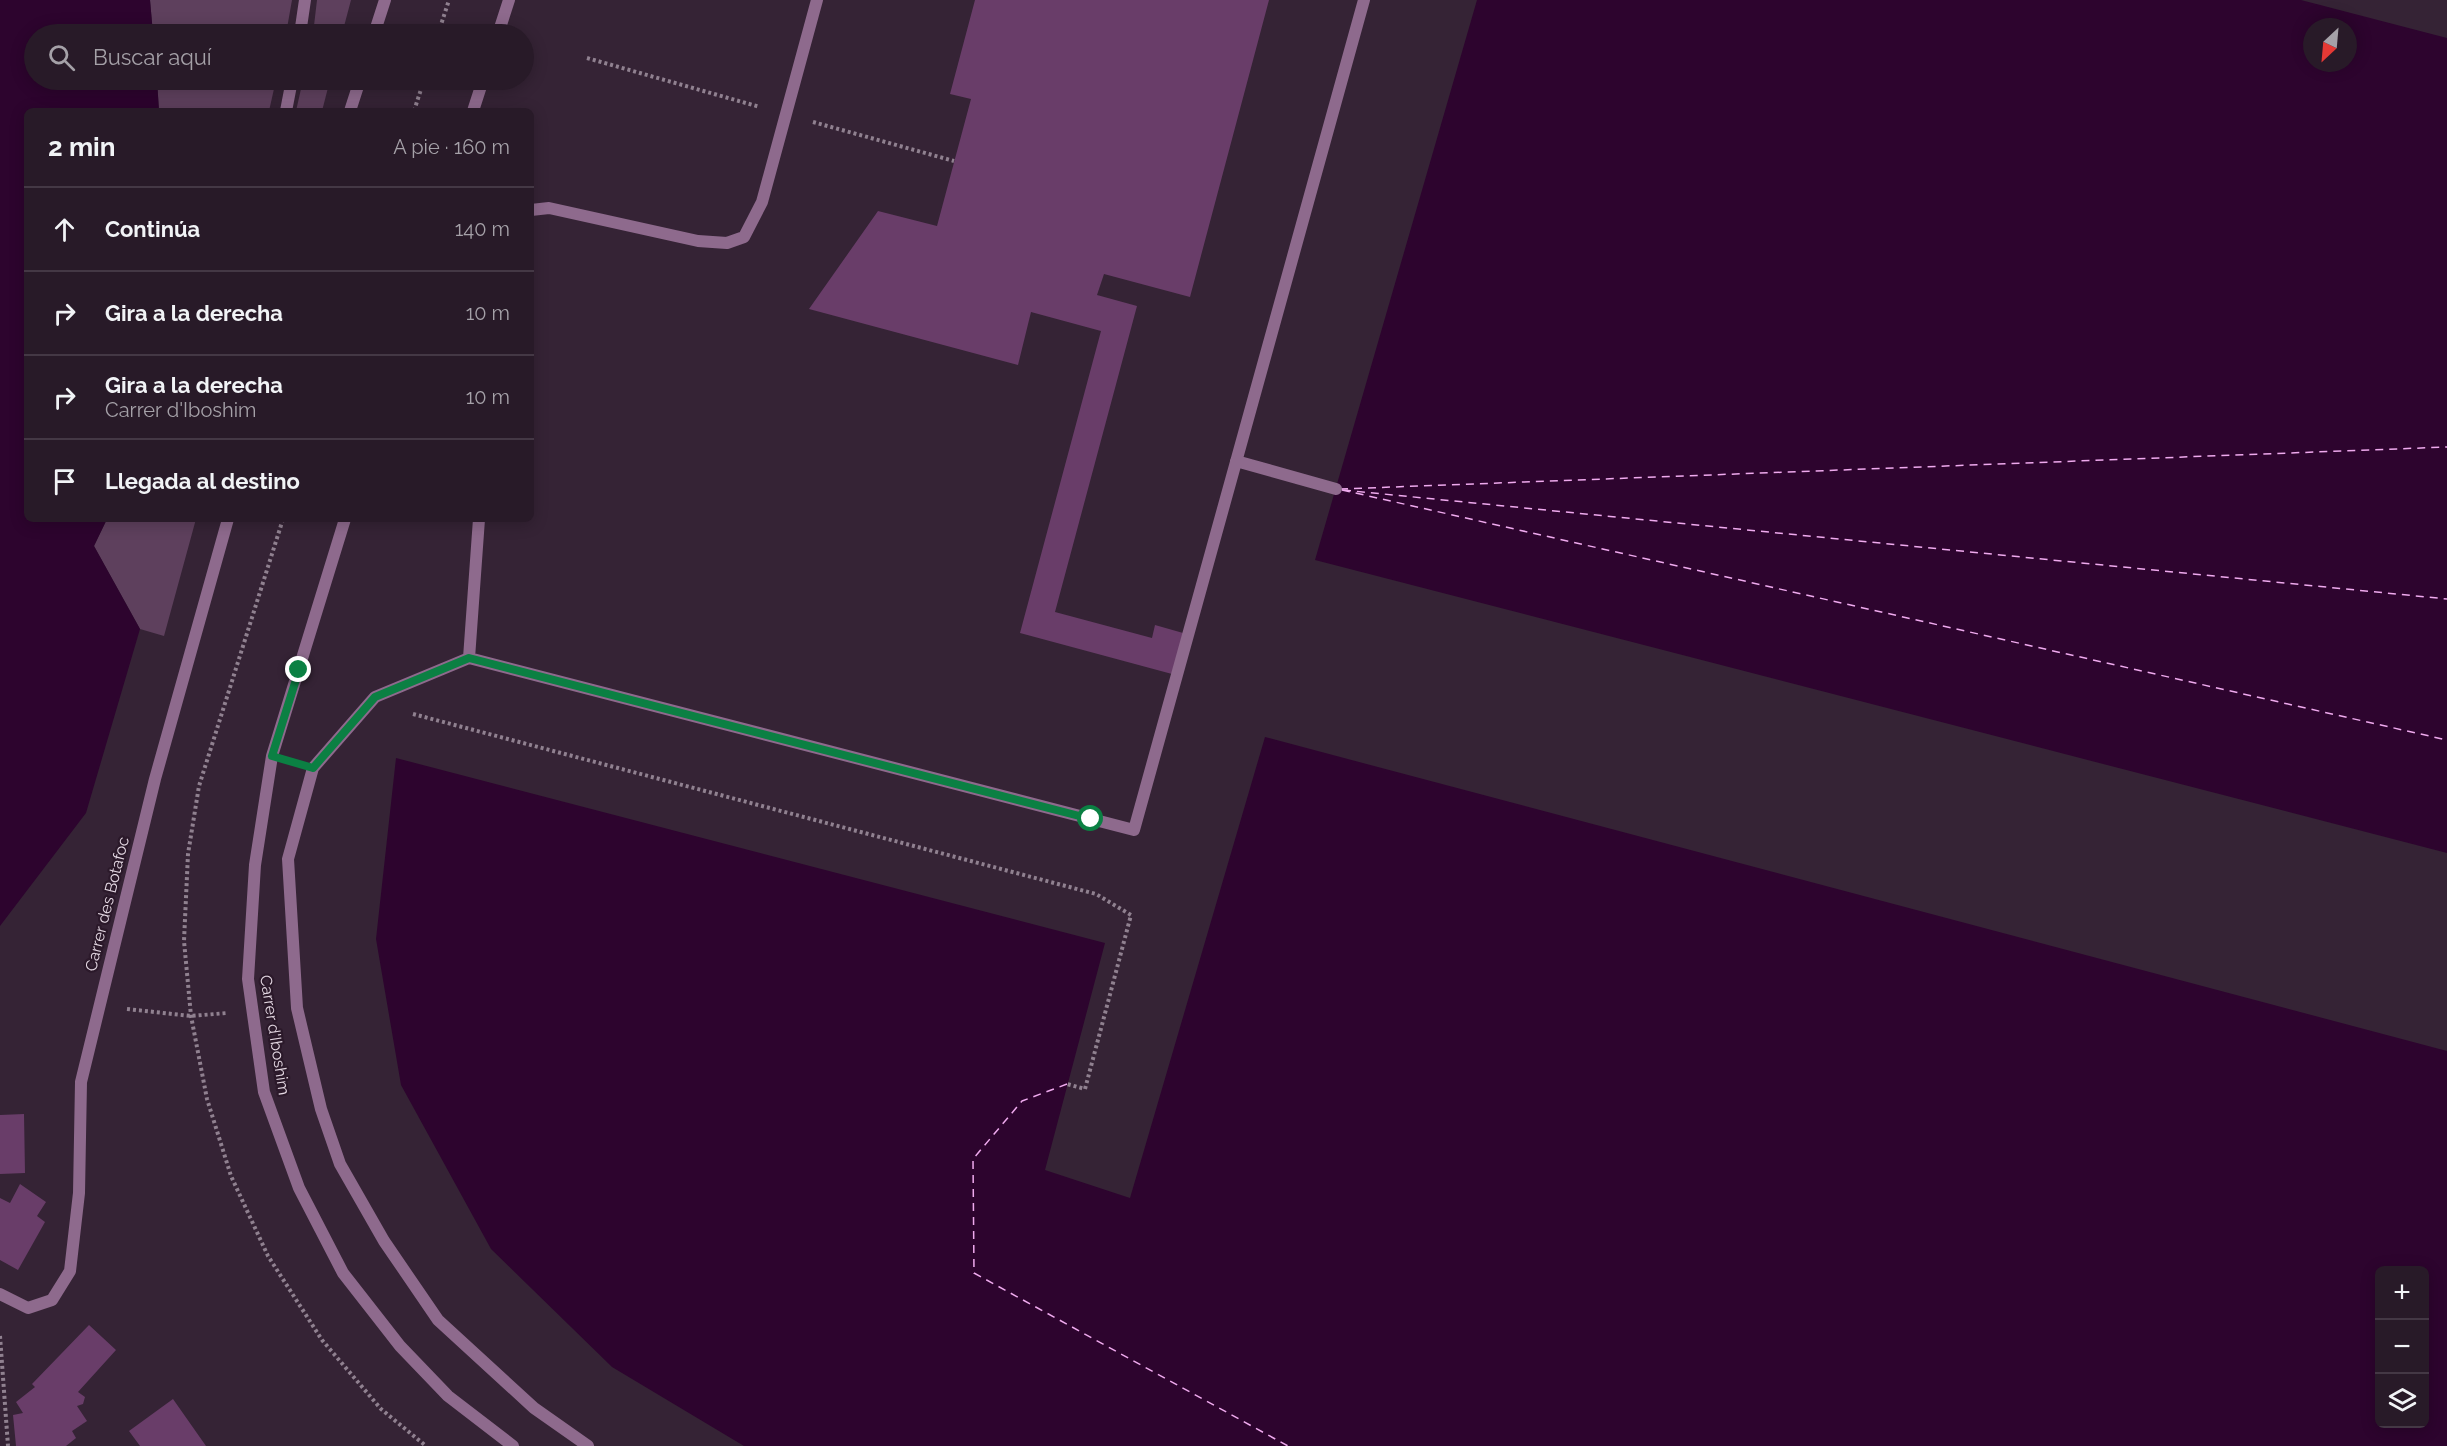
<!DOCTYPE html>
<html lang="es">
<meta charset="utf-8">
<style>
:root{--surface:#281a28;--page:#342734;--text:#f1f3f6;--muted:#a5a1a8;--line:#443845}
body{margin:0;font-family:Raleway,sans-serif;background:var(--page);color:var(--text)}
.controls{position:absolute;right:18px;bottom:18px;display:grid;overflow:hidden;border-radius:9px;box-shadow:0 3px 15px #0003}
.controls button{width:54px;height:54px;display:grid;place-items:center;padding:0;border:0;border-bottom:2px solid var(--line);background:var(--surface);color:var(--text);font:30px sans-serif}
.compass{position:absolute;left:2303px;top:18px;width:54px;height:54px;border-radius:50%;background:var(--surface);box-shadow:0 3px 15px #0003;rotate:206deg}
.stop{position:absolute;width:18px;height:18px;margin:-14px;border:4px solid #0b8043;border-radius:50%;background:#fff}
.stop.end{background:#0b8043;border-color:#fff;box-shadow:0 2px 6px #0008}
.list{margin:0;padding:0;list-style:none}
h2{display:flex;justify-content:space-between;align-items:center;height:78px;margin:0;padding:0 24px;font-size:26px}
h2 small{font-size:20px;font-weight:400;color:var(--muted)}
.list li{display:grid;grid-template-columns:39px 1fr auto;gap:18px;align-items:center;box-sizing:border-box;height:84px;padding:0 24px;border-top:2px solid var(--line)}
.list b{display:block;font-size:22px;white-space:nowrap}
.list p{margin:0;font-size:20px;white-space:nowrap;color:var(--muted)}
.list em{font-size:20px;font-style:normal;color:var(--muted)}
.icon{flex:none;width:33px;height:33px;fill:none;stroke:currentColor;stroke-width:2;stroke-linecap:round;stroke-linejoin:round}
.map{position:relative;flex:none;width:2447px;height:1446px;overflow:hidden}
.search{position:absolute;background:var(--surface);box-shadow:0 3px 15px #0003;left:24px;top:24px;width:510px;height:66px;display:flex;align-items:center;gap:15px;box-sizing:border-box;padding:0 21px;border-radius:33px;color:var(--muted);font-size:22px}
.panel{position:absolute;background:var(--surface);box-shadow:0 3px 15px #0003;left:24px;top:108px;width:510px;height:414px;border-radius:9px}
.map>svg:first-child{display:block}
.green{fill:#5e405d}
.water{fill:#2d042e;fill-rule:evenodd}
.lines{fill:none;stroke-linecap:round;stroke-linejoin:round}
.ferry{stroke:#efaaee;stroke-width:1.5;stroke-dasharray:8 6;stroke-linecap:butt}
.building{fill:#693d69}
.path{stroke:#908190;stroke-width:4;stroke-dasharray:3 3;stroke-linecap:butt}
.service{stroke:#8e6a8d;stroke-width:12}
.minor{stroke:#8e6a8d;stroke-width:12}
.route{stroke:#0b8043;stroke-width:8}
.labels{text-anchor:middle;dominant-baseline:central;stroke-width:4.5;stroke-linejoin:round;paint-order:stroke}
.street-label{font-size:16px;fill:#e5d9e4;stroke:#2b192a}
</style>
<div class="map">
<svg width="2447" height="1446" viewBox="0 0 2447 1446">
<rect width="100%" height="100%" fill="#352335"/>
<!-- green -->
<path class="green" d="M150 0H292L286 34H153Z
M317 0H351L342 34H313Z
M157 80H276L269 111H159Z
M303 80H330L322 111H296Z
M107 519H196L164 636 140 629 94 546Z"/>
<!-- water -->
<path class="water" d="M0 0H150L153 34H34V80H157L159 111H27V519H107L94 546 140 629 86 813 0 926Z
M1477 0H2301L2447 38V853L1315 560ZM2312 27H2348V63H2312Z
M1265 737 2447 1051V1446H744L612 1367 491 1249 401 1085 376 939 396 758 1105 943 1045 1170 1130 1198ZM2380 1270H2424V1424H2380Z"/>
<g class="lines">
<!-- ferry -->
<path class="ferry" d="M1340 489 2447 447
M1342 490 2447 740
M1343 490 2447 599
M1067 1084 1022 1101 973 1159 974 1273 1288 1446"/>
</g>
<!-- building -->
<path class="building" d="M975 0H1269L1190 297 1104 274 1097 295 1137 306 1055 612 1152 638 1155 625 1183 633 1172 674 1020 633 1101 331 1031 312 1018 365 809 309 878 211 937 226 971 99 950 94Z
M24 1114 25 1173 0 1174V1115Z
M20 1184 46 1202 37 1216 45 1222 18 1270 0 1260V1198L10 1203Z
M89 1325 116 1350 78 1392 85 1397 83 1404 77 1406 87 1421 72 1431 76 1438 66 1446H16L13 1415 23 1413 16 1402 35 1387 32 1384Z
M173 1399 206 1446H140L129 1431Z"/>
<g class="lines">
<!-- path -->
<path class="path" d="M438 34 449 0
M587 58 760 107
M414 111 424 80
M813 122 954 161
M283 519 199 786 188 854 184 941 191 1016 207 1099 231 1176 268 1256 322 1340 381 1409 426 1446
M413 714 1096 894 1131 915 1085 1089 1067 1084
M127 1009 191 1016 227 1013
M0 1336 8 1446"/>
<!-- service -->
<path class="service" d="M531 210 549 208 698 241 727 243 744 237 762 202 817 0
M1236 461 1336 489
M469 658 479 519
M588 1446 534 1408 438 1320 384 1241 340 1164 321 1109 297 1008 288 859 313 768 375 697 469 658 1134 830 1364 0"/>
<!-- minor -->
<path class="minor" d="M300 34 305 0
M374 34 385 0
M498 34 509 0
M286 111 292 80
M350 111 360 80
M473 111 483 80
M345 519 272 756 255 865 248 979 264 1092 299 1188 343 1273 400 1346 448 1396 513 1446
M0 1294 28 1308 52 1300 70 1271 79 1193 81 1082 155 779 228 519"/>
</g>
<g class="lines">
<!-- route -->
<path class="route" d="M299 670 272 756 313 768 375 697 469 658 1091 819"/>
</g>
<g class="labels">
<!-- street labels -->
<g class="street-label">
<text transform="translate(107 904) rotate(-76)">Carrer des Botafoc</text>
<text transform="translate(275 1035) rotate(81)">Carrer d'Iboshim</text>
</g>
</g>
</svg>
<div class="controls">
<button>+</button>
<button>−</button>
<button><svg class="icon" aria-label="layers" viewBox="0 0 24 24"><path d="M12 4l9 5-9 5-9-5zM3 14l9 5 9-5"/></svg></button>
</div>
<svg class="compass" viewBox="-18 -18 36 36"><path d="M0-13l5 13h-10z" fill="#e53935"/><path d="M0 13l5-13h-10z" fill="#a5a1a8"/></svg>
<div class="stop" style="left:1091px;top:819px"></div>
<div class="stop end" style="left:299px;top:670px"></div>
<div class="search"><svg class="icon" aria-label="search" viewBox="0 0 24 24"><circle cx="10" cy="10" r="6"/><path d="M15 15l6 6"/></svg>Buscar aquí</div>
<section class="panel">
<h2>2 min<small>A pie · 160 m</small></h2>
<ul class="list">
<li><svg class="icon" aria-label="ahead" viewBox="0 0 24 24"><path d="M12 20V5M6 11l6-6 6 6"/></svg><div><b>Continúa</b></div><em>140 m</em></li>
<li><svg class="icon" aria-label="right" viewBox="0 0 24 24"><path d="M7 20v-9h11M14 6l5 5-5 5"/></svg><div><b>Gira a la derecha</b></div><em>10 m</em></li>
<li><svg class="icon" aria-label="right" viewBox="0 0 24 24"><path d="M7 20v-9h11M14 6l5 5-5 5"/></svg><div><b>Gira a la derecha</b><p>Carrer d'Iboshim</p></div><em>10 m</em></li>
<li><svg class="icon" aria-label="arrive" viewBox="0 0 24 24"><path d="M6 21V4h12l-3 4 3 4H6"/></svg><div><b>Llegada al destino</b></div></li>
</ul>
</section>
</div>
